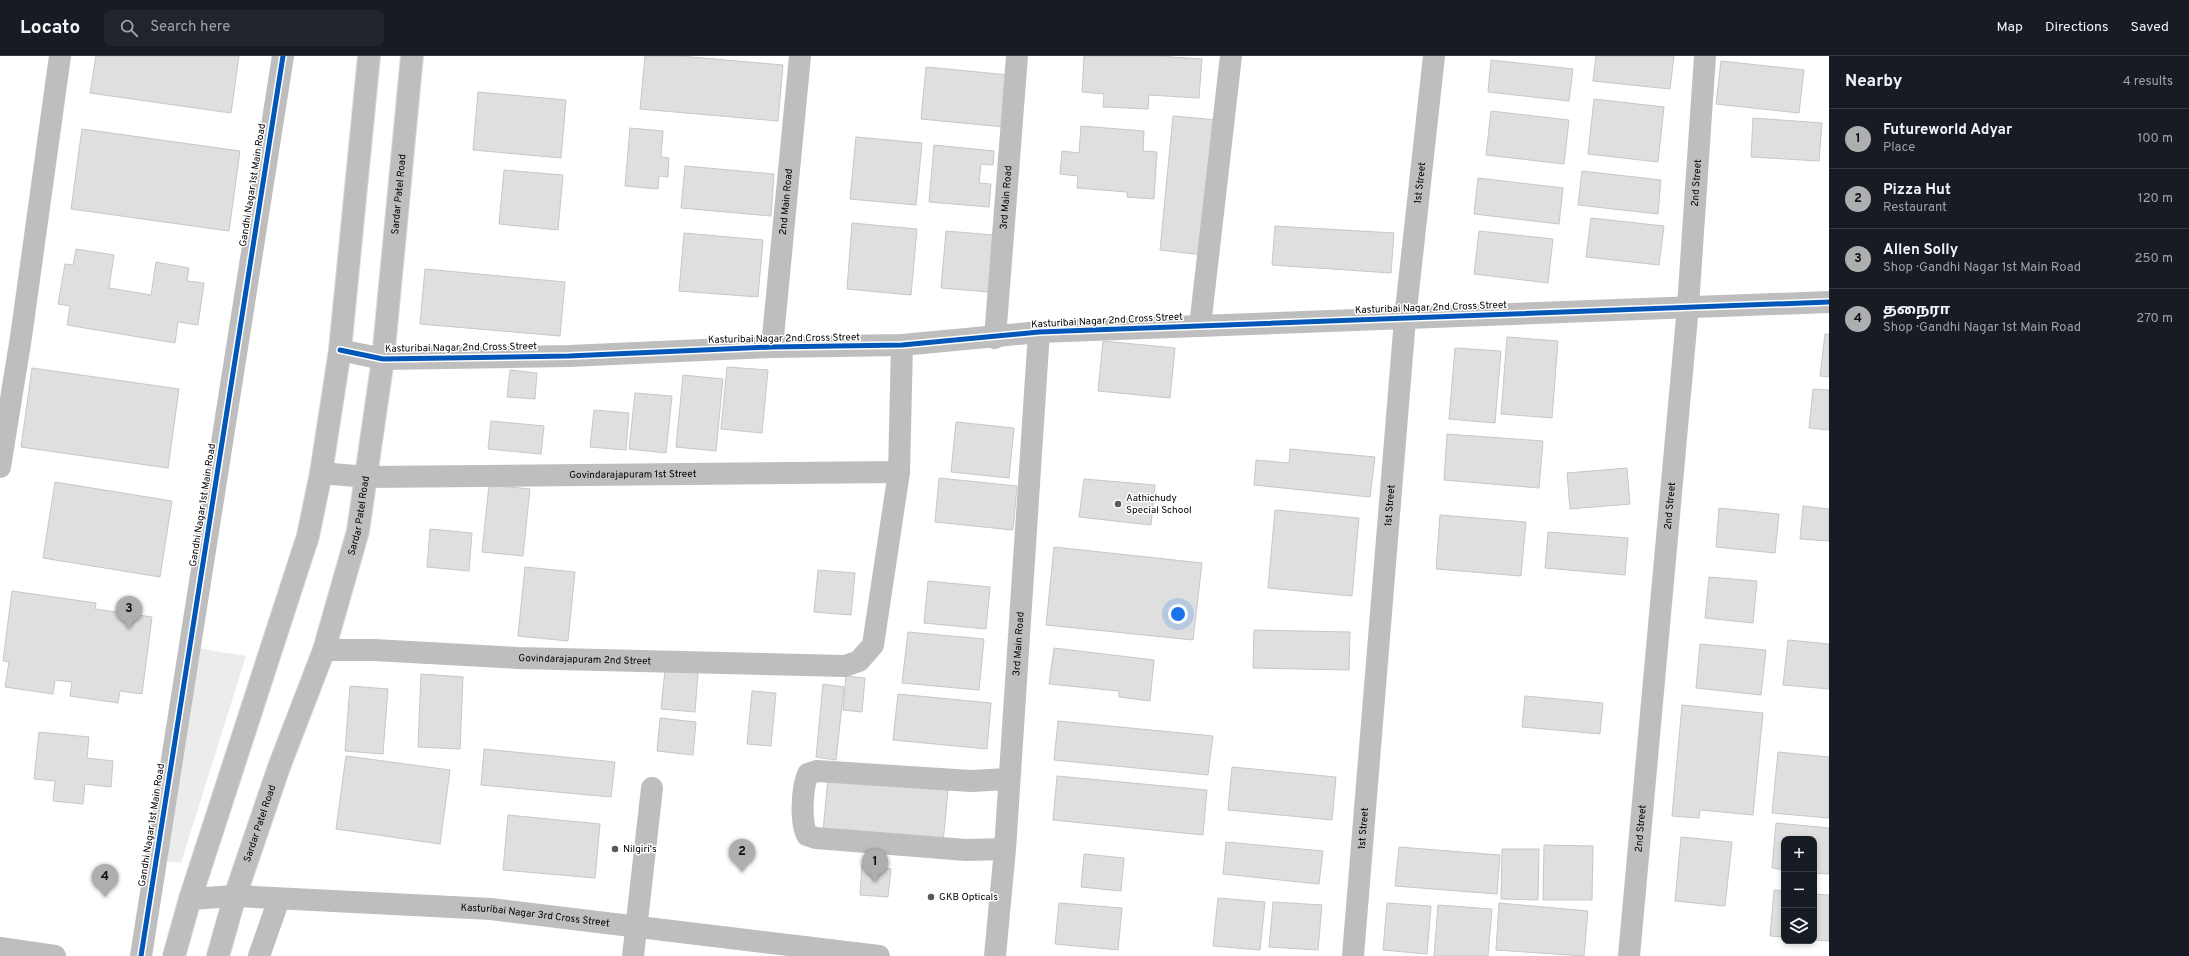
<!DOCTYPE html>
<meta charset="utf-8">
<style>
:root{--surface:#171b24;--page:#20242c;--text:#f1f3f6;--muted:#9ea1a6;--line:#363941;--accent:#adaeaf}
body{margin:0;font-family:Overpass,"Noto Sans Tamil",sans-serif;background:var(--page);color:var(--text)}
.controls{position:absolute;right:12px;bottom:12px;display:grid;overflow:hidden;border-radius:8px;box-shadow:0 2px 6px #0003}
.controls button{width:36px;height:36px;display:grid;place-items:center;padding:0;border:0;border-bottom:1px solid var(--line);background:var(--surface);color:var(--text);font:20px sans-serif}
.you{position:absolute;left:1178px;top:558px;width:14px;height:14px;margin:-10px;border:3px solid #fff;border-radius:50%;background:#1a73e8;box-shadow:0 0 0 6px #1a73e833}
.badge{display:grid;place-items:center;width:26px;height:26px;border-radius:50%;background:var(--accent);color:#111;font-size:13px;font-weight:700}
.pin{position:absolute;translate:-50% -33px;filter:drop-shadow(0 1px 2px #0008)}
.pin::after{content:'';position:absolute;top:21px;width:14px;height:12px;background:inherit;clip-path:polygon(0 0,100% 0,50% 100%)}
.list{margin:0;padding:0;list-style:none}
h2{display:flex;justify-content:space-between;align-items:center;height:52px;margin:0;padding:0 16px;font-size:17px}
h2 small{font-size:13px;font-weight:400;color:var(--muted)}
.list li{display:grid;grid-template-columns:26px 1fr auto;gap:12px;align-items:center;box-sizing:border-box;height:60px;padding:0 16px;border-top:1px solid var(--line)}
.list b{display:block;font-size:15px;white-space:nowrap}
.list p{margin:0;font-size:13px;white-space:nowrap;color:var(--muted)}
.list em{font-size:13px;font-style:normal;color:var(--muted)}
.icon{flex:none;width:22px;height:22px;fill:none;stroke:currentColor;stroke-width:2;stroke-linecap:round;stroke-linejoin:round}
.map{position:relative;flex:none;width:1829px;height:900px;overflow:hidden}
header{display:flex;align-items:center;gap:24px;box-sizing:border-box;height:56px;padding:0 20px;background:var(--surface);border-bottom:1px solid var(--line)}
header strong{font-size:19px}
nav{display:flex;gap:22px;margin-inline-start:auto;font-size:14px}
.search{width:280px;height:36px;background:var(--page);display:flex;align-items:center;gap:10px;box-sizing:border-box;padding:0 14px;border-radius:8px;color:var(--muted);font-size:15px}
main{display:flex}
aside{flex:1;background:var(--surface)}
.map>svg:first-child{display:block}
.green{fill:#ececec}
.building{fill:#dfdfdf;stroke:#c7c7c7}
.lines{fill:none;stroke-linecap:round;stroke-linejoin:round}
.major-casing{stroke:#dbdbdb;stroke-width:24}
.minor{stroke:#bebebe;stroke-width:22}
.major{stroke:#bebebe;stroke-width:22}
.cycleway-casing{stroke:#fff;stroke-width:8}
.cycleway{stroke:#0057b8;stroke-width:5}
.poi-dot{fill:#595959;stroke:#fff;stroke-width:1.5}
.labels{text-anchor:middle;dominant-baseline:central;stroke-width:3;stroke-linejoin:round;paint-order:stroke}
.street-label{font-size:10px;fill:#000;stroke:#fff}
.poi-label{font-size:10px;fill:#000;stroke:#fff;text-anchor:start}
</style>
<header>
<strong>Locato</strong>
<div class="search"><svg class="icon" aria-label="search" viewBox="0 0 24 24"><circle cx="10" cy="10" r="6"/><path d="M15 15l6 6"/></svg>Search here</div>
<nav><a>Map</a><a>Directions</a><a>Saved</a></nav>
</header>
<main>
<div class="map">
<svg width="1829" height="900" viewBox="0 0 1829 900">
<rect width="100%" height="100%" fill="#fff"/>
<!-- green -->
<path class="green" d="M197 592 246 600 181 807 164 805Z"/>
<!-- building -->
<path class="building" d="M96 0H239L231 57 90 37Z
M645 0H680L783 9 778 65 640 53Z
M1084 0H1157L1202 3 1199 42 1149 39 1148 53 1103 51 1104 38 1082 36Z
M1596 0H1674L1670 33 1593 25Z
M1491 4 1573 13 1569 45 1488 36Z
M1721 5 1804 14 1799 57 1716 48Z
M926 11 1009 19 1004 71 921 63Z
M478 36 566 44 561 102 473 94Z
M1594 43 1664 51 1658 106 1588 98Z
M1491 55 1569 64 1564 108 1486 99Z
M1173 60 1217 64 1203 199 1160 194Z
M1753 62 1822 67 1819 105 1751 101Z
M1081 70 1144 75 1143 95 1157 96 1154 143 1127 141V136L1077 132 1078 120 1060 118 1062 95 1079 97Z
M630 72 663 75 661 101 669 102 668 121 659 120 658 133 625 130Z
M82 73 240 95 229 175 71 153Z
M856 81 922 87 916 149 850 143Z
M934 89 994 95 993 109 981 108 979 127 991 128 989 151 929 146Z
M685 110 774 118 771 160 681 152Z
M504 114 563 119 558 174 499 168Z
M1582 115 1661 124 1658 158 1578 149Z
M1478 122 1563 132 1559 168 1474 158Z
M1591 162 1664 170 1659 209 1586 201Z
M852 167 917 173 911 239 847 233Z
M1275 170 1394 177 1391 217 1272 209Z
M946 175 994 179 989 236 941 232Z
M1479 175 1553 183 1548 227 1474 218Z
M684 177 763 184 758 241 679 235Z
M76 193 114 199 109 232 151 239 156 206 189 212 187 225 204 227 198 269 178 266 175 287 67 269 70 250 58 248 65 208 73 209Z
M425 213 565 226 560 280 420 268Z
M1825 278H1829V321L1820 320Z
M1507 281 1558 285 1552 362 1501 358Z
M1103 285 1175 292 1170 342 1098 335Z
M1455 292 1501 295 1495 367 1449 363Z
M727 311 768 314 762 377 721 373Z
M32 312 179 333 168 412 21 391Z
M510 314 537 317 535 343 507 341Z
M683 319 723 323 716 395 676 391Z
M1813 333 1829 334V374L1809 372Z
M635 337 672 340 666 397 629 393Z
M594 354 629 357 626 394 590 391Z
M491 365 544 370 541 398 488 393Z
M956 366 1014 372 1009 422 951 416Z
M1447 378 1543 385 1539 432 1444 424Z
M1290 393 1375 401 1370 441 1254 429 1256 404 1289 407Z
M1627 412 1630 448 1570 453 1567 417Z
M939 422 1017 430 1013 474 935 466Z
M1084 423 1155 429 1151 469 1079 461Z
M55 426 172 445 160 521 43 502Z
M489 429 530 433 523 500 482 496Z
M1803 450 1829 453V485L1800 483Z
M1719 452 1779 458 1775 497 1716 491Z
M1275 454 1359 462 1352 540 1268 532Z
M1440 459 1526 466 1521 520 1436 513Z
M430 473 472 477 469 515 427 511Z
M1548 476 1628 482 1625 519 1545 512Z
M1054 491 1202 507 1193 584 1046 569Z
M525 511 575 516 568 585 518 580Z
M818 514 855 517 851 559 814 556Z
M1709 521 1757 525 1753 567 1705 562Z
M928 525 990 531 986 573 924 567Z
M12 535 96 547 95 553 152 561 142 638 120 635 118 647 70 640 72 626 55 624 53 638 5 631 9 606 3 605Z
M1254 574 1350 576 1349 614 1253 612Z
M908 576 984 583 979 634 902 627Z
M1788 584 1829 588V633L1783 629Z
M1700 588 1766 594 1761 639 1696 632Z
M1054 592 1154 604 1150 645 1119 641V635L1049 628Z
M665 614 698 617 695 656 661 653Z
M421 618 463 621 460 693 418 691Z
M846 620 865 622 862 656 843 654Z
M823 628 844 631 836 704 816 701Z
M350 630 388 633 383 698 345 695Z
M752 635 776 637 771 690 747 688Z
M898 638 991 647 987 693 893 684Z
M1525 640 1603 647 1600 678 1522 671Z
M1682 649 1763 657 1753 759 1700 754 1699 762 1672 760Z
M660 662 696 666 693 699 657 695Z
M1058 665 1213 680 1208 719 1054 704Z
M39 676 89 681 87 702 113 705 111 731 85 728 83 748 53 745 55 725 34 723Z
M484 693 615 706 611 741 481 729Z
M1778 696 1829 701V762L1772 757Z
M346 700 450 714 440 788 336 773Z
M1232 711 1336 721 1332 764 1228 754Z
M1057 720 1207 734 1203 779 1053 764Z
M828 722 948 734 943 787 823 775Z
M508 759 600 768 595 822 503 814Z
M1776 767 1829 772V818L1814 817V783H1784V814L1772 812Z
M1681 781 1732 786 1725 850 1675 845Z
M1226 786 1323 795 1319 828 1223 818Z
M1544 789 1593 790 1592 844H1543Z
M1399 791 1500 799 1497 838 1395 830Z
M1502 793H1539L1538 844 1501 843Z
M1084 798 1124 802 1121 835 1081 831Z
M862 808 891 813 888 841 860 839Z
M1774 834 1784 835V881L1770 880Z
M1814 838 1829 839V885L1814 884Z
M1218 842 1265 846 1260 894 1213 890Z
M1273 846 1322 849 1318 894 1269 891Z
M1059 847 1122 852 1118 894 1055 888Z
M1387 847 1431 850 1427 898 1383 894Z
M1499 847 1588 855 1584 900 1496 894Z
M1438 849 1492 853 1488 900H1434Z"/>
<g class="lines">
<!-- major casing -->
<g class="major-casing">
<g id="major">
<path d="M174 900 190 843 308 480 321 417 340 294 369 0"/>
<path id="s9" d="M218 900 235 840 279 711 324 594 358 475 383 303 412 0"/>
</g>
</g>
<!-- minor -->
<g class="minor">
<path d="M1200 270 1231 0"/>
<path id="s1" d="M995 282 1017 0"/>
<path id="s2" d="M772 291 800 0"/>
<path d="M340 294 383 303 569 300 772 291 902 289 1039 276 1829 246"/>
<path d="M0 411 21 281 60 0"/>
<path id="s3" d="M321 417 367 421 899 416"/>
<path id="s4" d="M324 594H374L518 602 845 610 859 605 873 589 899 416 902 289"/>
<path d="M1005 793 966 794 816 782 807 779C800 765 802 732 808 718L817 715 971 725 1009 723"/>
<path id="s5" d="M190 843 235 840 491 853 879 900"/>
<path d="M0 892 55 900"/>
<path d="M141 900 283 0"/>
<path d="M259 900 279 843"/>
<path d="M633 900 652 732"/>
<path id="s6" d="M995 900 1005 793 1039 276"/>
<path id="s7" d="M1353 900 1405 263 1434 0"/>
<path id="s8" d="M1629 900 1688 250 1705 0"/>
</g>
<!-- major -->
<use href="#major" class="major"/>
<!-- cycleway casing -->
<g class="cycleway-casing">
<path id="cycleway" d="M340 294 383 303 569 300 772 291 902 289 1039 276 1829 246
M141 900 283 0"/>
</g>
<!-- cycleway -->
<use href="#cycleway" class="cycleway"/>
</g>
<!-- markers -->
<g class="poi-dot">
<circle cx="1118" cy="448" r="4"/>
<circle cx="615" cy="793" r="4"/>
<circle cx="931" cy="841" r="4"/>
</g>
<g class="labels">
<!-- street labels -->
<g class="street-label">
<text stroke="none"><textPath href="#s7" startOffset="776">1st Street</textPath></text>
<text stroke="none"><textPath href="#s8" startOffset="776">2nd Street</textPath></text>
<text transform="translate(253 129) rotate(-81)">Gandhi Nagar 1st Main Road</text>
<text stroke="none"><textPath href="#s9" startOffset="787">Sardar Patel Road</textPath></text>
<text stroke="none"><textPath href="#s1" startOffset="141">3rd Main Road</textPath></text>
<text stroke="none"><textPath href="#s2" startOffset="146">2nd Main Road</textPath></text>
<text transform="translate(1431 252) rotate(-2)">Kasturibai Nagar 2nd Cross Street</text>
<text transform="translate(1107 265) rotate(-3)">Kasturibai Nagar 2nd Cross Street</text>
<text transform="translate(784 283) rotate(-1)">Kasturibai Nagar 2nd Cross Street</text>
<text transform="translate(461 292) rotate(-1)">Kasturibai Nagar 2nd Cross Street</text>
<text stroke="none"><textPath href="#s3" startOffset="312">Govindarajapuram 1st Street</textPath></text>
<text transform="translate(203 449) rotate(-81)">Gandhi Nagar 1st Main Road</text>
<text stroke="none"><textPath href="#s7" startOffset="452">1st Street</textPath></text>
<text stroke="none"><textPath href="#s8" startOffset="452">2nd Street</textPath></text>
<text stroke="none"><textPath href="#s9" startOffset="463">Sardar Patel Road</textPath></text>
<text stroke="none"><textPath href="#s6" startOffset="313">3rd Main Road</textPath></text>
<text stroke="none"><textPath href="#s4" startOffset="261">Govindarajapuram 2nd Street</textPath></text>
<text stroke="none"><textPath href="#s9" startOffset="139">Sardar Patel Road</textPath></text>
<text transform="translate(152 769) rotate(-81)">Gandhi Nagar 1st Main Road</text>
<text stroke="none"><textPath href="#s7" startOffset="128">1st Street</textPath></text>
<text stroke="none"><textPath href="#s8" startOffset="128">2nd Street</textPath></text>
<text stroke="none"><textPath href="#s5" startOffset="346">Kasturibai Nagar 3rd Cross Street</textPath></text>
</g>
<!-- poi labels -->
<g class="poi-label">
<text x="1126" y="442">Aathichudy<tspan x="1126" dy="12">Special School</tspan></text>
<text x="623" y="793">Nilgiri's</text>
<text x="939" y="841">GKB Opticals</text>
</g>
</g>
</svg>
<div class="controls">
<button>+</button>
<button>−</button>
<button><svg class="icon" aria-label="layers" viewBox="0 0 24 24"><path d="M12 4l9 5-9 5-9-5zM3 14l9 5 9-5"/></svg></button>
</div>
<div class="you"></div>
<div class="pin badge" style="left:875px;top:826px">1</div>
<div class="pin badge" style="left:742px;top:816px">2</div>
<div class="pin badge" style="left:129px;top:573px">3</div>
<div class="pin badge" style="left:105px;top:841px">4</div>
</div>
<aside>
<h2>Nearby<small>4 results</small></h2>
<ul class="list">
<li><span class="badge">1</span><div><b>Futureworld Adyar</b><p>Place</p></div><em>100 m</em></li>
<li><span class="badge">2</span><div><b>Pizza Hut</b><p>Restaurant</p></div><em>120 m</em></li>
<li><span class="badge">3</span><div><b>Allen Solly</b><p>Shop · Gandhi Nagar 1st Main Road</p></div><em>250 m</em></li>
<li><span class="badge">4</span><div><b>தநைரா</b><p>Shop · Gandhi Nagar 1st Main Road</p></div><em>270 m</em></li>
</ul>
</aside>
</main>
